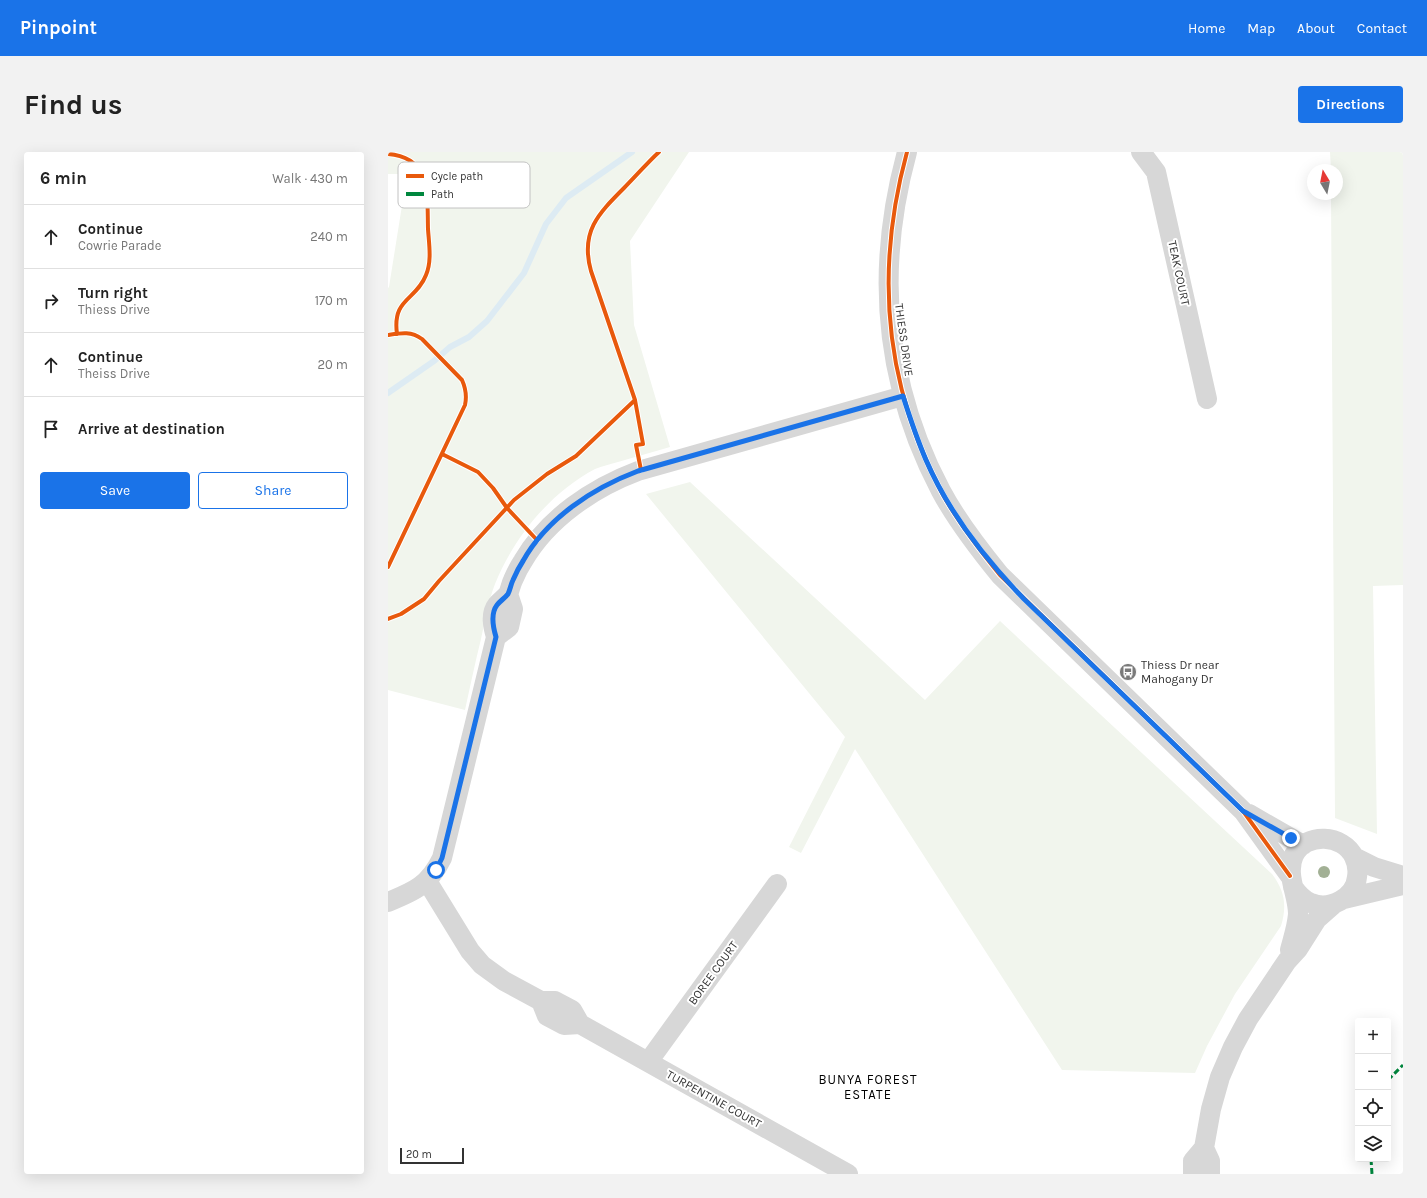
<!DOCTYPE html>
<meta charset="utf-8">
<style>
:root{--surface:#fff;--page:#f2f2f2;--text:#222;--muted:#767676;--line:#e0e0e0;--accent:#1a73e8}
body{margin:0;font-family:Karla,sans-serif;background:var(--page);color:var(--text)}
.controls{position:absolute;right:12px;bottom:12px;display:grid;overflow:hidden;border-radius:4px;box-shadow:0 4px 16px #0002}
.controls button{width:36px;height:36px;display:grid;place-items:center;padding:0;border:0;border-bottom:1px solid var(--line);background:var(--surface);color:var(--text);font:20px sans-serif}
.compass{position:absolute;left:919px;top:12px;width:36px;height:36px;border-radius:50%;background:var(--surface);box-shadow:0 4px 16px #0002;rotate:350deg}
.scale{position:absolute;left:12px;bottom:10px;width:64px;box-sizing:border-box;padding-left:4px;border:2px solid #333;border-top:0;font-size:11px;line-height:14px;white-space:nowrap;color:#333;-webkit-text-stroke:3px #fff;paint-order:stroke}
.stop{position:absolute;width:12px;height:12px;margin:-9px;border:3px solid #1a73e8;border-radius:50%;background:#fff}
.stop.end{background:#1a73e8;border-color:#fff;box-shadow:0 1px 4px #0008}
.list{margin:0;padding:0;list-style:none}
h2{display:flex;justify-content:space-between;align-items:center;height:52px;margin:0;padding:0 16px;font-size:17px}
h2 small{font-size:13px;font-weight:400;color:var(--muted)}
.list li{display:grid;grid-template-columns:26px 1fr auto;gap:12px;align-items:center;box-sizing:border-box;height:64px;padding:0 16px;border-top:1px solid var(--line)}
.list b{display:block;font-size:15px;white-space:nowrap}
.list p{margin:0;font-size:13px;white-space:nowrap;color:var(--muted)}
.list em{font-size:13px;font-style:normal;color:var(--muted)}
.actions{display:flex;gap:8px;padding:12px 16px}
.actions a{flex:1;padding:9px 0;border:1px solid var(--accent);border-radius:4px;text-align:center;font-size:14px;color:var(--accent)}
.actions .main{background:var(--accent);color:#fff}
.icon{flex:none;width:22px;height:22px;fill:none;stroke:currentColor;stroke-width:2;stroke-linecap:round;stroke-linejoin:round}
.map{position:relative;flex:none;width:1015px;height:1022px;overflow:hidden;border-radius:4px}
header{display:flex;align-items:center;gap:24px;box-sizing:border-box;height:56px;padding:0 20px;background:var(--accent);color:#fff}
header strong{font-size:19px}
nav{display:flex;gap:22px;margin-inline-start:auto;font-size:14px}
.intro{display:flex;align-items:center;justify-content:space-between;box-sizing:border-box;height:96px;padding:0 24px}
h1{margin:0;font-size:28px}
.button{padding:10px 18px;border-radius:4px;background:var(--accent);color:#fff;font-size:14px;font-weight:700}
main{display:flex;gap:24px;padding:0 24px}
aside{flex:1;background:var(--surface);border-radius:4px;box-shadow:0 4px 16px #0002}
.map>svg:first-child{display:block}
.green{fill:#f1f5ed}
.lines{fill:none;stroke-linecap:round;stroke-linejoin:round}
.stream{stroke:#ddebf3;stroke-width:6}
.minor{stroke:#d7d7d7;stroke-width:20}
.quiet{stroke:#00873e;stroke-width:3;stroke-dasharray:6 3;stroke-linecap:butt}
.cycleway-casing{stroke:#fff;stroke-width:6}
.cycleway{stroke:#e8590c;stroke-width:4}
.tree{fill:#a2b095}
.route{stroke:#1a73e8;stroke-width:5}
.labels{text-anchor:middle;dominant-baseline:central;stroke-width:4;stroke-linejoin:round;paint-order:stroke}
.street-label{font-size:12px;fill:#333;stroke:#fff}
.poi-label{font-size:12px;fill:#333;stroke:#fff;text-anchor:start}
.neighbourhood-label{font-size:13px;letter-spacing:1px;fill:#000;stroke:#fff}
.key{fill:#fff;stroke:#c2c2c2;stroke-width:1}
.key-label{font-size:11px;fill:#333}
</style>
<header>
<strong>Pinpoint</strong>
<nav><a>Home</a><a>Map</a><a>About</a><a>Contact</a></nav>
</header>
<div class="intro"><h1>Find us</h1><a class="button">Directions</a></div>
<main>
<aside>
<h2>6 min<small>Walk · 430 m</small></h2>
<ul class="list">
<li><svg class="icon" aria-label="ahead" viewBox="0 0 24 24"><path d="M12 20V5M6 11l6-6 6 6"/></svg><div><b>Continue</b><p>Cowrie Parade</p></div><em>240 m</em></li>
<li><svg class="icon" aria-label="right" viewBox="0 0 24 24"><path d="M7 20v-9h11M14 6l5 5-5 5"/></svg><div><b>Turn right</b><p>Thiess Drive</p></div><em>170 m</em></li>
<li><svg class="icon" aria-label="ahead" viewBox="0 0 24 24"><path d="M12 20V5M6 11l6-6 6 6"/></svg><div><b>Continue</b><p>Theiss Drive</p></div><em>20 m</em></li>
<li><svg class="icon" aria-label="arrive" viewBox="0 0 24 24"><path d="M6 21V4h12l-3 4 3 4H6"/></svg><div><b>Arrive at destination</b></div></li>
</ul>
<div class="actions"><a class="main">Save</a><a>Share</a></div>
</aside>
<div class="map">
<svg width="1015" height="1022" viewBox="0 0 1015 1022">
<rect width="100%" height="100%" fill="#fff"/>
<!-- green -->
<path class="green" d="M0 0H301L242 89 246 173 282 295C265 300 247 305 230 310 223 312 214 314 207 317 162 341 126 385 107 432 100 450 97 469 93 487 87 511 82 535 77 558L0 538V136L1 135 19 22H0Z
M942 0H1015V433L985 434 989 682 947 666 943 42H949V18H943Z
M302 330 537 548 612 469 884 722C897 739 899 754 893 774L847 842 819 894 807 921 674 918 467 597 413 701 401 695 457 585 258 342Z"/>
<g class="lines">
<!-- stream -->
<path class="stream" d="M0 241 46 209 62 195 81 185 99 169 136 121 158 72 178 46 244 0"/>
<!-- minor -->
<path class="minor" d="M519 0C487 117 496 231 553 339 569 369 590 396 612 423L855 659 902 724
M753 0 768 20 819 247
M108 485 121 475 125 457 120 442
M861 662 915 693
M966 705 986 715 1015 724
M39 729 82 799 94 813 116 829 153 849H167L184 858 192 872 460 1022
M956 747 1015 733
M0 750C27 739 41 733 54 706L108 485C105 475 102 462 109 453 112 449 117 446 120 442 122 438 123 432 125 428 128 421 131 415 135 409 160 366 205 336 250 319L515 244
M902 798C905 786 909 775 910 762 910 742 897 723 906 703 918 680 955 682 966 705 969 711 970 719 969 725 967 746 941 759 923 751 915 748 910 742 905 735
M153 849 159 864 176 873 192 872
M260 910 389 732
M816 996 822 1009V1022
M805 1022V1009L816 996 823 957 832 925 845 895 860 867 899 809 910 797 929 767 946 752"/>
<!-- quiet -->
<path class="quiet" d="M1000 928 1015 913
M983 1007 984 1022"/>
<!-- cycleway casing -->
<g class="cycleway-casing">
<path id="cycleway" d="M519 0C487 117 496 231 553 339 569 369 590 396 612 423L855 659 902 724
M0 2C44 5 39 45 40 77 41 92 44 109 38 123 28 149 4 146 9 182
M0 183C13 181 23 179 34 187L74 228C78 237 79 244 77 253L0 415
M247 248 203 119C192 80 210 62 236 36 248 24 259 11 271 0
M54 302 90 320 105 336 119 356 149 388
M0 467 13 462 36 447 51 429 126 348 159 322 188 304 247 248 255 292 248 293 253 318"/>
</g>
<!-- cycleway -->
<use href="#cycleway" class="cycleway"/>
</g>
<!-- trees -->
<circle class="tree" cx="936" cy="720" r="6"/>
<g class="lines">
<!-- route -->
<path class="route" d="M48 718 54 706 108 485C105 475 102 462 109 453 112 449 117 446 120 442 122 438 123 432 125 428 128 421 131 415 135 409 159 366 205 336 250 319L515 244C522 266 529 287 538 308 561 361 596 406 636 447L855 659 903 686"/>
</g>
<!-- icons -->
<defs>
<g id="bus-disc" transform="scale(0.9)"><circle r="9.5" fill="#7a7a7a" stroke="#fff"/><path d="M-5-6H5V4H4V6H2V4H-2V6H-4V4H-5ZM-3.5-4V0h7V-4ZM-3.5 1.2v1.5H-2V1.2ZM2 1.2v1.5H3.5V1.2Z" fill="#fff"/></g>
</defs>
<g fill-rule="evenodd">
<use href="#bus-disc" x="740" y="520"/>
</g>
<g class="labels">
<!-- street labels -->
<g class="street-label">
<text transform="translate(791 121) rotate(78)">TEAK COURT</text>
<text transform="translate(516 188) rotate(82)">THIESS DRIVE</text>
<text transform="translate(325 821) rotate(-54)">BOREE COURT</text>
<text transform="translate(326 947) rotate(29)">TURPENTINE COURT</text>
</g>
<!-- poi labels -->
<g class="poi-label">
<text x="753" y="513">Thiess Dr near<tspan x="753" dy="14">Mahogany Dr</tspan></text>
</g>
<!-- neighbourhood labels -->
<g class="neighbourhood-label">
<text x="480" y="927">BUNYA FOREST<tspan x="480" dy="15">ESTATE</tspan></text>
</g>
</g>
<!-- legend -->
<rect x="10" y="10" width="132" height="46" rx="6" class="key"/>
<rect x="18" y="22" width="18" height="4" fill="#e8590c"/>
<rect x="18" y="40" width="18" height="4" fill="#00873e"/>
<g class="key-label">
<text x="43" y="28">Cycle path</text>
<text x="43" y="46">Path</text>
</g>
</svg>
<div class="controls">
<button>+</button>
<button>−</button>
<button><svg class="icon" aria-label="locate" viewBox="0 0 24 24"><circle cx="12" cy="12" r="6"/><path d="M12 2v4M12 18v4M2 12h4M18 12h4"/></svg></button>
<button><svg class="icon" aria-label="layers" viewBox="0 0 24 24"><path d="M12 4l9 5-9 5-9-5zM3 14l9 5 9-5"/></svg></button>
</div>
<svg class="compass" viewBox="-18 -18 36 36"><path d="M0-13l5 13h-10z" fill="#e53935"/><path d="M0 13l5-13h-10z" fill="#767676"/></svg>
<div class="scale">20 m</div>
<div class="stop" style="left:48px;top:718px"></div>
<div class="stop end" style="left:903px;top:686px"></div>
</div>
</main>
